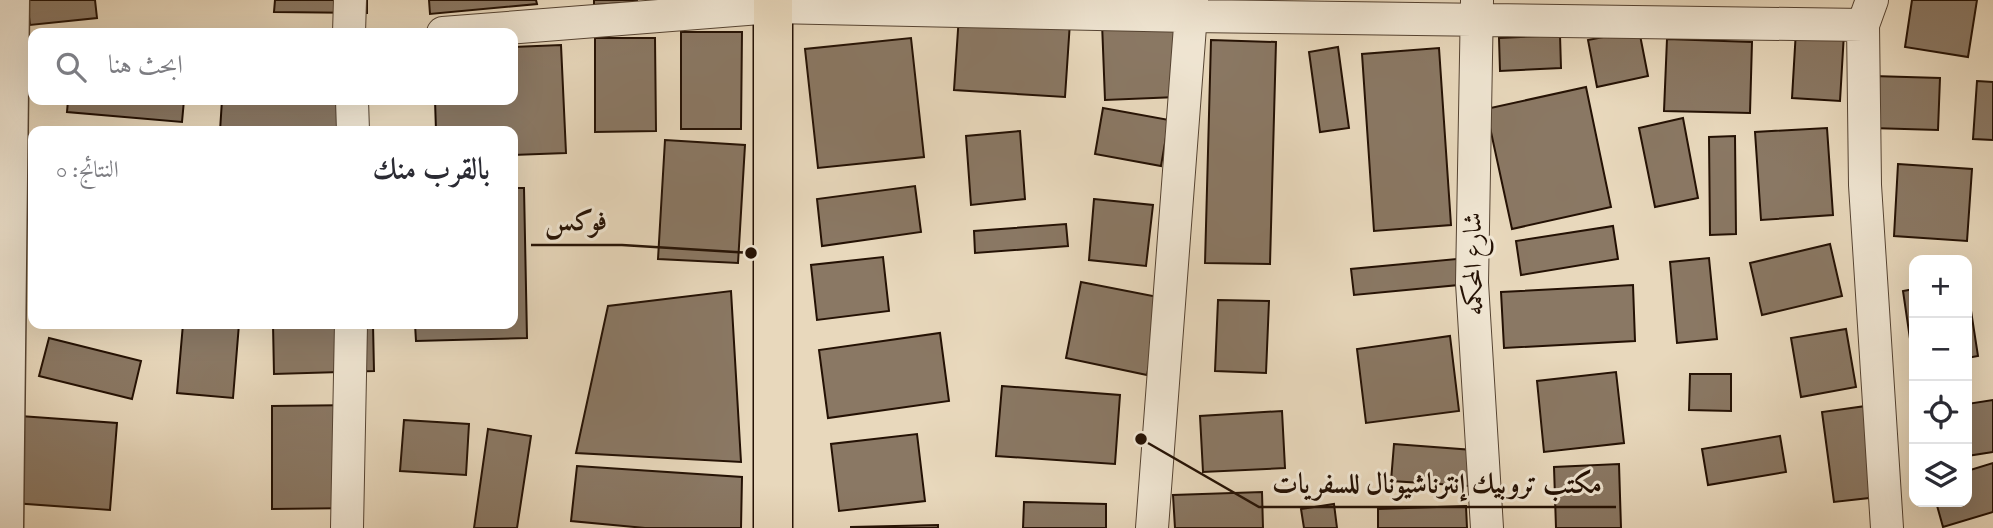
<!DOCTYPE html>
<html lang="ar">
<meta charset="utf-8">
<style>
:root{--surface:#fff;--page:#f7f7f7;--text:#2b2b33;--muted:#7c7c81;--line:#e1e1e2}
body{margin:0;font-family:"IM FELL English",Amiri,serif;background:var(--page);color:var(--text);direction:rtl}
.controls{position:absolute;right:21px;bottom:21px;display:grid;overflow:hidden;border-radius:14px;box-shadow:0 7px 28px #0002}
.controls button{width:63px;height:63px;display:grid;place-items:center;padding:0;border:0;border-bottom:2px solid var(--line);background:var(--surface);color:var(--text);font:35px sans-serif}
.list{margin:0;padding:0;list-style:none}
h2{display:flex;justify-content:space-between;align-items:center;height:91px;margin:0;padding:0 28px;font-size:30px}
h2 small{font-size:23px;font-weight:400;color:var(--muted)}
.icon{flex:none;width:38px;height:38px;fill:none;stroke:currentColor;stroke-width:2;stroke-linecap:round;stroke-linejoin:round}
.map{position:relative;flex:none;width:1993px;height:528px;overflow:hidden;direction:ltr}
.search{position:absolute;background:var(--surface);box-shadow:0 7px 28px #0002;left:28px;top:28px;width:490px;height:77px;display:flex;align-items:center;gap:18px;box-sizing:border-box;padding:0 24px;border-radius:14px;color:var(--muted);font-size:26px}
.panel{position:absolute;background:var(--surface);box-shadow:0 7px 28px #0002;left:28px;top:126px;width:490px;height:203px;border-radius:14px;direction:rtl}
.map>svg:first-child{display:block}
.building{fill:#8a7864;stroke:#241104;stroke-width:2}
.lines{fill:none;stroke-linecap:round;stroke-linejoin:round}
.minor-casing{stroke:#554332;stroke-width:34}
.tertiary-casing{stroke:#554332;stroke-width:41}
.primary-casing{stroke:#241104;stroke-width:41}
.minor{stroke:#f0e6d3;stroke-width:32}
.tertiary{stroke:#f0e6d3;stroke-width:38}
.primary{stroke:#e8d8bc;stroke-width:38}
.labels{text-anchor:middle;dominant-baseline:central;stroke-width:6;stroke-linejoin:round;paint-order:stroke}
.street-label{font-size:26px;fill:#241104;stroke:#f0e6d3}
.leader{fill:none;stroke:#241104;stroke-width:2.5}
.callout-dot{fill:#241104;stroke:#f0e6d3;stroke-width:2.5}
.callout-label{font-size:28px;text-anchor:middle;font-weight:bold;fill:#241104;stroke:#f0e6d3;stroke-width:6;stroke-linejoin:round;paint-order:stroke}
</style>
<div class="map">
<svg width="1993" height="528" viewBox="0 0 1993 528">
<rect width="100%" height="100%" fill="#e8d8bc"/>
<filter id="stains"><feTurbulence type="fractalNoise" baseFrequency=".00286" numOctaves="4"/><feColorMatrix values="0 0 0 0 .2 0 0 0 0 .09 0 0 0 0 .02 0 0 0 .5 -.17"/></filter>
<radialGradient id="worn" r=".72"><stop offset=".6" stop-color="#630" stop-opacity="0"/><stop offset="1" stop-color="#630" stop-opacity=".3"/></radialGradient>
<!-- building -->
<path class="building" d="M27 0H95L97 18 30 25Z
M275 0H367V13L274 12Z
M429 0H536L537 4 430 14Z
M594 0H637V2L594 5Z
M1912 0H1977L1968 57 1905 47Z
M959 15 1070 22 1065 97 954 90Z
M1174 19 1177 97 1105 100 1102 23Z
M74 30 118 33H74Z
M1639 30 1648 76 1597 87 1588 40Z
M1796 30 1844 33 1840 101 1792 98Z
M681 32H742L741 129H681Z
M1560 35 1561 68 1500 71 1499 38Z
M595 38H655L656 131 595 132Z
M911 38 924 157 818 168 805 49Z
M1667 39 1752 42 1750 113 1664 111Z
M1211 40 1276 42 1270 264 1205 263Z
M561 45 566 153 513 155V131H436L435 100H513V47Z
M1338 47 1349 128 1320 132 1309 52Z
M1439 48 1451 225 1374 231 1362 54Z
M1873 76 1940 78 1938 130 1871 128Z
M1977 81 1993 82V140L1973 139Z
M1586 87 1611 207 1512 229 1486 109Z
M68 100H184L182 122 67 112Z
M222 100H366L364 131H220Z
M1103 108 1169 120 1161 166 1095 154Z
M1683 118 1698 198 1655 207 1639 128Z
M1827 128 1833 215 1761 220 1755 132Z
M1020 131 1025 199 971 205 966 136Z
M1735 136 1736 234 1710 235 1709 137Z
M665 140 745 145 738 263 658 259Z
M1898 164 1972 169 1967 241 1894 236Z
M915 186 921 232 822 246 817 199Z
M513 188H524L527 338 416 341 415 324H513Z
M1094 199 1153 205 1146 266 1089 260Z
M1066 224 1068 246 975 253 974 231Z
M1613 226 1618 259 1521 275 1516 241Z
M1830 244 1842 296 1762 315 1750 263Z
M883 257 889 311 817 320 811 265Z
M1467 258 1469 284 1354 295 1351 269Z
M1709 258 1717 339 1677 343 1670 262Z
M1081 282 1163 298 1147 375 1066 358Z
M1633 285 1635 341 1504 348 1501 292Z
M1967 285 1978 356 1967 358Z
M1914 289V366L1903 291Z
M731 291 741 462 576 453 608 306Z
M1218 300 1269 301 1266 373 1215 371Z
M183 324H239L233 398 177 393Z
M273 324H373L374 371 274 374Z
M1846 329 1856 387 1801 397 1791 338Z
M940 333 949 401 828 418 819 350Z
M1450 336 1459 411 1366 423 1357 349Z
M49 338 141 361 132 399 39 376Z
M1616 372 1624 443 1544 452 1537 381Z
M1690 374H1731V411L1689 410Z
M1002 386 1120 395 1115 464 996 456Z
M1993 400V452L1967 456V404Z
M358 405V508L272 509V406Z
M1866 406 1878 497 1834 502 1822 412Z
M1282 411 1285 468 1203 472 1200 416Z
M20 416 117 423 110 510 13 503Z
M404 420 469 424 466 475 400 471Z
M488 429 531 436 517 528H474Z
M917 434 925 501 839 511 831 444Z
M1780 436 1786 472 1708 485 1702 449Z
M1394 444 1473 450 1470 486 1391 481Z
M1993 463V512L1943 527 1936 502H1967V471Z
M1619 464 1621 528H1556L1554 467Z
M577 466 742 477 741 528H645L571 521Z
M1262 492 1263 528H1175L1173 495Z
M1024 502 1106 504V528H1023Z
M1334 504 1337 528H1304L1301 509Z
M1466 506 1467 528H1378V509Z
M938 525V528H851V527Z"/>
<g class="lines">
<!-- minor casing -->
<g class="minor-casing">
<path id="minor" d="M1872 0 1863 25 1865 185 1887 528
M1477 1 1472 283 1487 528
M349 33 350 0
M443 33 773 7 1190 16 1863 25
M352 100 353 131
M347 528 351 324
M1152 528 1192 0"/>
</g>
<!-- tertiary casing -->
<g class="tertiary-casing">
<path id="tertiary" d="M4 528 10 0"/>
</g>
<!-- primary casing -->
<g class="primary-casing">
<path id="primary" d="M773 528V0"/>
</g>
<!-- minor -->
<use href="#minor" class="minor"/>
<!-- tertiary -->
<use href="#tertiary" class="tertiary"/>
<!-- primary -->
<use href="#primary" class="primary"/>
</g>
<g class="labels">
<!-- street labels -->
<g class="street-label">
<text transform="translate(1474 264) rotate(-91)">شارع المحكمه</text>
</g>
</g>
<!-- callouts -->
<path class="leader" d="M751 253L622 245H531M1141 439L1259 507H1616"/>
<g class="callout-dot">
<circle cx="751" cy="253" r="7"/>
<circle cx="1141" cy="439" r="7"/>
</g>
<g class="callout-label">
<text x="576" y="230">فوكس</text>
<text x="1437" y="493">مكتب تروبيك إنترناشيونال للسفريات</text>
</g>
<rect width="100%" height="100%" filter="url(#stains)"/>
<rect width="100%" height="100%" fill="url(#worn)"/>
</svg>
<div class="controls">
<button>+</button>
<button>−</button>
<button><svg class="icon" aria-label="locate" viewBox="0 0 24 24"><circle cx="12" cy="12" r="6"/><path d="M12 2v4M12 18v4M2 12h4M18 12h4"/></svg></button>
<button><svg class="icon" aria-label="layers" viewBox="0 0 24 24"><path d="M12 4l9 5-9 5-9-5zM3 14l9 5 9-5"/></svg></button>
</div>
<div class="search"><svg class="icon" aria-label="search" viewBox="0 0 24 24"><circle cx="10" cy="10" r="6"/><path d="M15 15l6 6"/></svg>ابحث هنا</div>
<section class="panel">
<h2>بالقرب منك<small>النتائج: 0</small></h2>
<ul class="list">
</ul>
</section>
</div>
